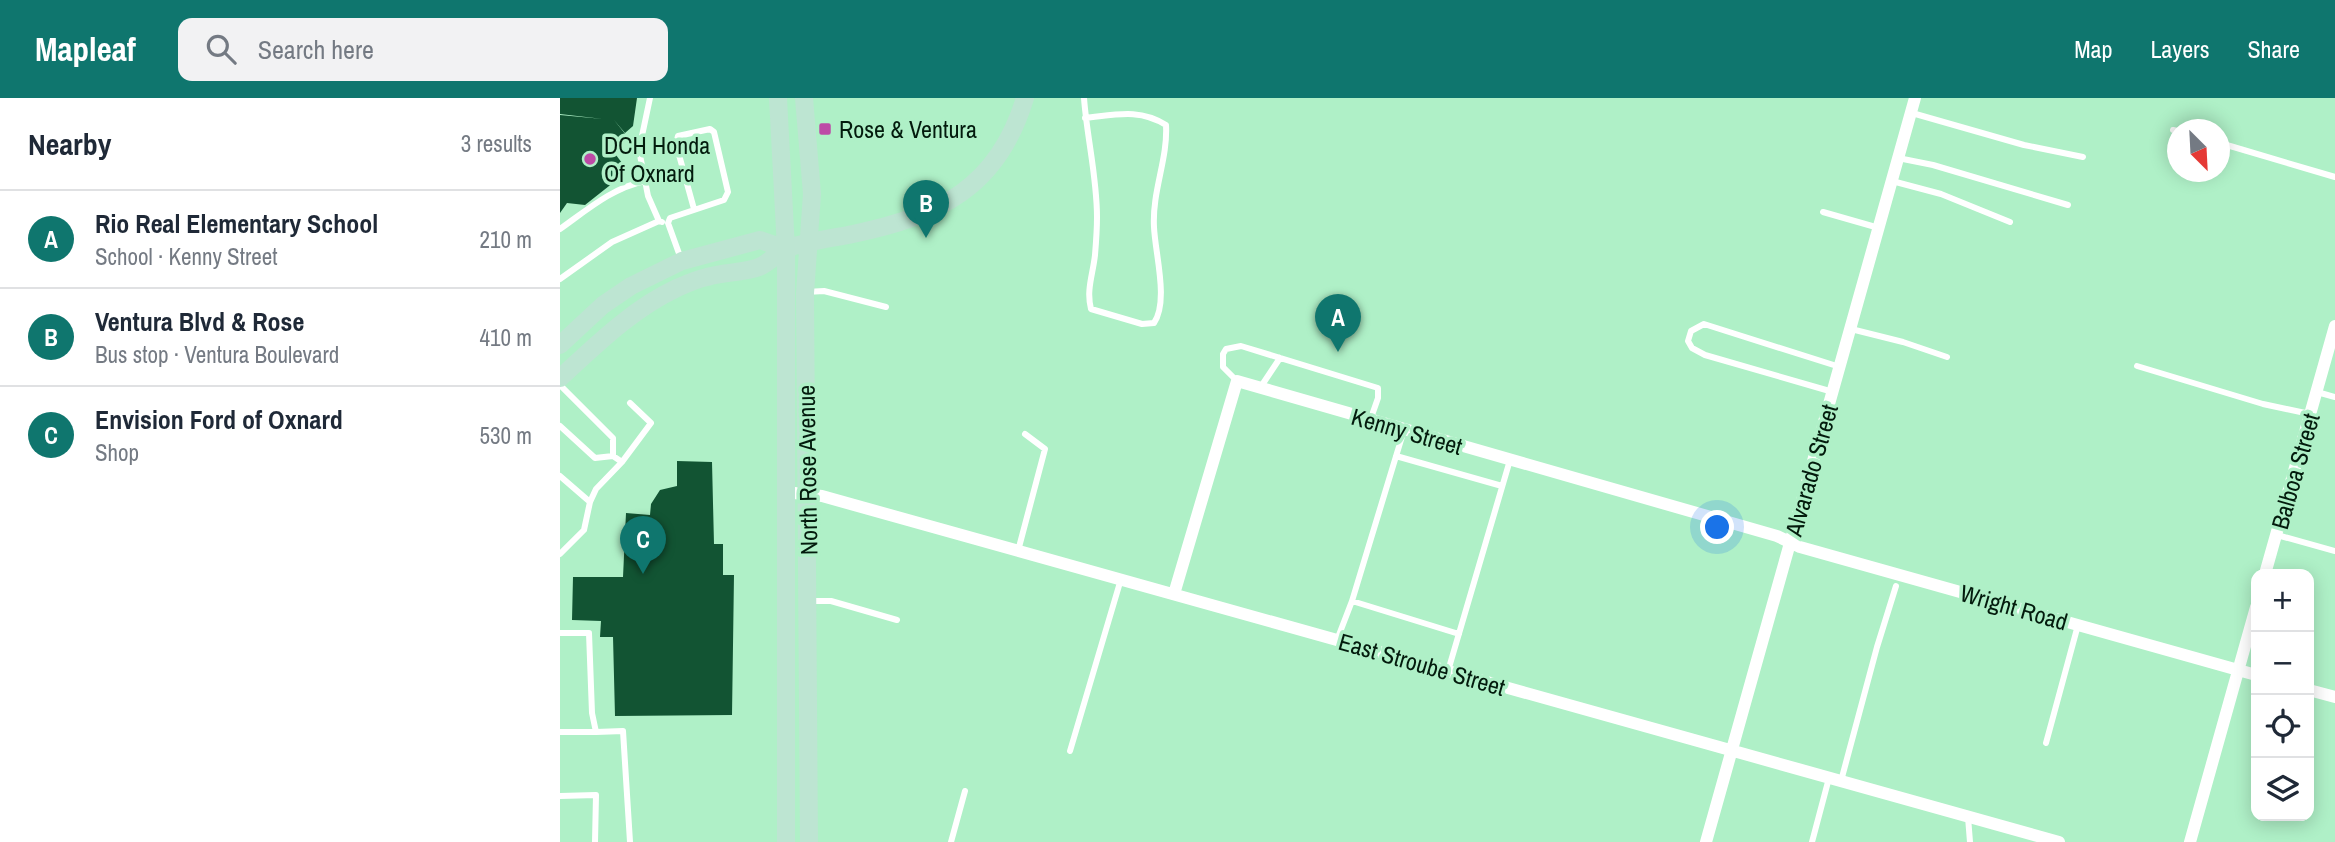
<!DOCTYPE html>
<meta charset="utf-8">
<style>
:root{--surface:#fff;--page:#f2f2f3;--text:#1f2937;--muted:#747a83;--line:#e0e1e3;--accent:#0f766e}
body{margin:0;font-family:"Archivo Narrow",sans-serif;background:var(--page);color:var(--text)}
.controls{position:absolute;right:21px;bottom:21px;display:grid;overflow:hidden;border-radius:14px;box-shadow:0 4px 18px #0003}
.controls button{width:63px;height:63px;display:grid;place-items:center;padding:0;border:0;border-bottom:2px solid var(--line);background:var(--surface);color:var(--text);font:35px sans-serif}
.compass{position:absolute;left:1607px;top:21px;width:63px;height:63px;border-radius:50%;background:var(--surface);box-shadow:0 4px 18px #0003;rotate:156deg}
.you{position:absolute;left:1158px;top:430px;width:24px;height:24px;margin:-18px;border:5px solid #fff;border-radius:50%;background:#1a73e8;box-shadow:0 0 0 10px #1a73e833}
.badge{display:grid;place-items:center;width:46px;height:46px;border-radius:50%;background:var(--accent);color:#fff;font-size:23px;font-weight:700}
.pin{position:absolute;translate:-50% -58px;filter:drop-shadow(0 2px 4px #0008)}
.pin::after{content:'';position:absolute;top:37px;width:24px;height:21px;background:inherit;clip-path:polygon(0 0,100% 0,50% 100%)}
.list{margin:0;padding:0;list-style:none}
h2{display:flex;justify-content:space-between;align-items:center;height:91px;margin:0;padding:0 28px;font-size:30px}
h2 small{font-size:23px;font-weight:400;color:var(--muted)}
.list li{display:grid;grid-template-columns:46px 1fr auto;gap:21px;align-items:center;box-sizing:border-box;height:98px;padding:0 28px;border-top:2px solid var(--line)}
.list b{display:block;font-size:26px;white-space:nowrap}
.list p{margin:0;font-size:23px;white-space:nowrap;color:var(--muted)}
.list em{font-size:23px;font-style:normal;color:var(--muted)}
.icon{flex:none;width:38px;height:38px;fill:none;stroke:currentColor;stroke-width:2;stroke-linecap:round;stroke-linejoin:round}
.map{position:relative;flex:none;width:1775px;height:744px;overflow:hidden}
header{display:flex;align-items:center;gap:42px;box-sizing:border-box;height:98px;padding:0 35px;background:var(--accent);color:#fff}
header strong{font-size:33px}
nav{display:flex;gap:38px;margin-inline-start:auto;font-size:24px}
.search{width:490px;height:63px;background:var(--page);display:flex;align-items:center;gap:18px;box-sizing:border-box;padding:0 24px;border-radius:14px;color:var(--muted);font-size:26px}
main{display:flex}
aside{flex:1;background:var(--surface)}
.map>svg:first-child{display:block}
.building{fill:#125433}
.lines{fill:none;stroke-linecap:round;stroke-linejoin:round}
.lane{stroke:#fff;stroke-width:6}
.street{stroke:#fff;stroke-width:12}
.secondary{stroke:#bde5d2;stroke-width:18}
.poi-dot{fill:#bd4ba6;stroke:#aff0c7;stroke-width:2.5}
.labels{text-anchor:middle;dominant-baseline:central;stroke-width:7;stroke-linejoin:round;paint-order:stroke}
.poi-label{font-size:24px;fill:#031b0d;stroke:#aff0c7;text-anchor:start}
.street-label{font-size:24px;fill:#031b0d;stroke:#aff0c7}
</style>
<header>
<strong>Mapleaf</strong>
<div class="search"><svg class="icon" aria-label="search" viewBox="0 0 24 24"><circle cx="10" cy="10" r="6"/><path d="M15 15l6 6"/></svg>Search here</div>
<nav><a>Map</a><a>Layers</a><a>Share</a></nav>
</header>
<main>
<aside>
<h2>Nearby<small>3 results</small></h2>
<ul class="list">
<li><span class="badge">A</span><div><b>Rio Real Elementary School</b><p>School · Kenny Street</p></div><em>210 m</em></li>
<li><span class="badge">B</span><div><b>Ventura Blvd &amp; Rose</b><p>Bus stop · Ventura Boulevard</p></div><em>410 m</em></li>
<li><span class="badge">C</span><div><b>Envision Ford of Oxnard</b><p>Shop</p></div><em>530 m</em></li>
</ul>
</aside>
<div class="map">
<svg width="1775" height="744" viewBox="0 0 1775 744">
<rect width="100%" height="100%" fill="#aff0c7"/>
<!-- building -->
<path class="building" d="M0 0H77L73 28 65 35 54 22 66 37 50 49 68 73 25 107 7 105 0 115V17L43 21 0 16Z
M117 363 152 364 154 446H163V477H174L172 617 55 618 53 539H40L41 523 12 522 13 479H63L66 415 90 417 91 406 100 392 117 388Z"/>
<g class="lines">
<!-- lane -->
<path class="lane" d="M90 0 79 52 88 98 99 123
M524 0C527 40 537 79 537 119 537 132 536 145 535 157 533 176 526 192 531 211L582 226 594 225C609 203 595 155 594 129 592 93 608 61 606 27 579 10 555 17 525 20
M1352 15 1464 47 1523 59
M1613 32 1618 33
M1660 45 1775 79
M1338 60 1373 67 1508 107
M1332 83 1381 96 1450 124
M1263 114 1319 130
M0 131C27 112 52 90 85 83
M121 161 108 125 110 120 164 102 168 94 154 34 150 31 118 38 116 46 134 111
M0 181 52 144 99 123 102 124
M246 194 264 193 326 209
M1291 231 1343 244 1387 259
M1577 268 1703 306 1750 316
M677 283 663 269V256L666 251 681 248 818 290V300L811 320
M0 287 53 340V358
M700 290 720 260
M1273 294 1145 257 1132 250 1128 243 1131 233 1144 226 1280 269
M1757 294 1775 299
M0 328 35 360 53 358 62 364 36 391 30 404 24 432 0 456
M836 358 942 388
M62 364 91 325 70 305
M0 378 30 404
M1717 437 1775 453
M458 453 485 351 465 336
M251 503H271L337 522
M792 503 899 536
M0 535H29L32 615 36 634 63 633 70 744
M777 542 792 503 844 332
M888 573 950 362
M0 634H36
M1486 645 1518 527
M510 653 561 481
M1281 683 1317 549 1336 488
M0 698 36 697 35 744
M1408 719 1410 744
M391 744 405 693
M1252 744 1269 680"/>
<!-- street -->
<path class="street" d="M225 394 262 398 1499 744
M1705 476 1775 228
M614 496 677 283 1217 438 1240 449 1696 577
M1749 592 1775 599
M1146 744 1355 0
M1630 744 1696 509"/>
<!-- secondary -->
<path class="secondary" d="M218 0 226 151V744
M244 0 252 96 245 195 249 744
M0 247 43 207 71 188 122 163 200 142 226 151
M0 280C36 247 72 211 117 190 126 186 137 181 147 179 164 174 183 175 199 169 209 165 216 156 226 151 242 144 274 140 293 136 379 118 438 90 465 0"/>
</g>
<!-- markers -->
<g class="poi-dot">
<rect x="258" y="24" width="14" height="14" rx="3.5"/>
<circle cx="30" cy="61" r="7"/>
</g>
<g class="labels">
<!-- poi labels -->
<g class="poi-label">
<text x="279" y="31">Rose &amp; Ventura</text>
<text x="44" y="47">DCH Honda<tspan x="44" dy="28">Of Oxnard</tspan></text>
</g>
<!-- street labels -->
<g class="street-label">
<text transform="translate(847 333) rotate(16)">Kenny Street</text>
<text transform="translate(247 372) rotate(-91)">North Rose Avenue</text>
<text transform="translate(1251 372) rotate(-74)">Alvarado Street</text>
<text transform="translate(1735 373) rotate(-74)">Balboa Street</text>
<text transform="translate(1454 509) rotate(16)">Wright Road</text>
<text transform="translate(862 566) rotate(16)">East Stroube Street</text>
</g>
</g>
</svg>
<div class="controls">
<button>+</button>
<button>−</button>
<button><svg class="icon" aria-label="locate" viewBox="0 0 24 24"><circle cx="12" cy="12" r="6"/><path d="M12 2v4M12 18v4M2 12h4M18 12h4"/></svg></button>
<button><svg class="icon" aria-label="layers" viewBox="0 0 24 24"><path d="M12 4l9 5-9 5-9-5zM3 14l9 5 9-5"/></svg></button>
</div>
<svg class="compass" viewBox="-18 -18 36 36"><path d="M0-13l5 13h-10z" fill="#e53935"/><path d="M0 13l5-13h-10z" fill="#747a83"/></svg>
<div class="you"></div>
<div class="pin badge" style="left:778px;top:254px">A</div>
<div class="pin badge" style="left:366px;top:140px">B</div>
<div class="pin badge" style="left:83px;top:476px">C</div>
</div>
</main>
